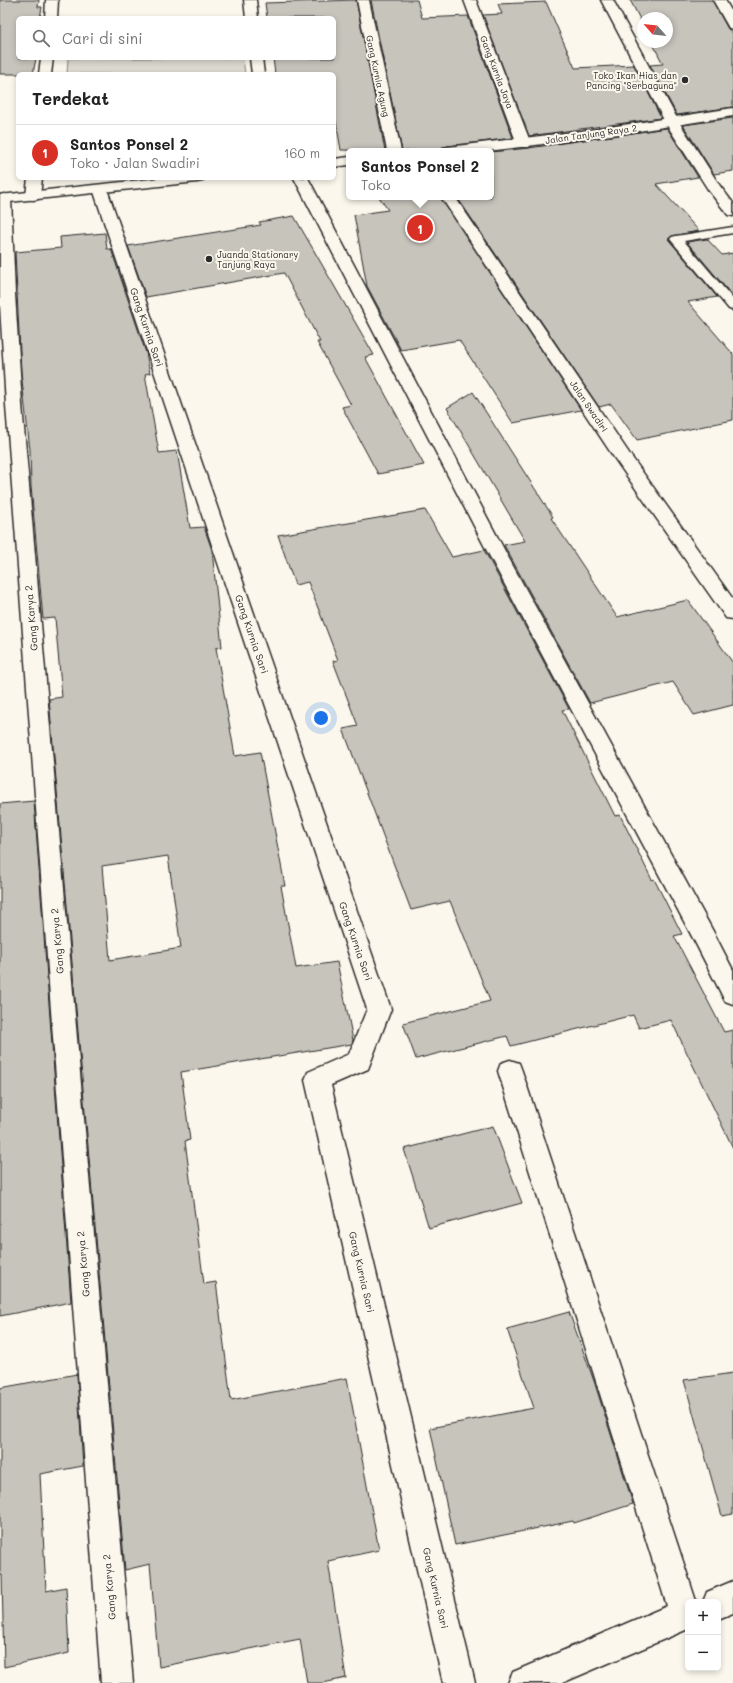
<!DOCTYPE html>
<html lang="id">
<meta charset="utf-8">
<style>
:root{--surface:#fff;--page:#f6f6f6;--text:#222;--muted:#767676;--line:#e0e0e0;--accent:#d93025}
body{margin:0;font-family:Mali,sans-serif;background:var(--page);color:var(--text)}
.controls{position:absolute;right:12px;bottom:12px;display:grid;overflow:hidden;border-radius:6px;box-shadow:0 2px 6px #0003}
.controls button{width:36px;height:36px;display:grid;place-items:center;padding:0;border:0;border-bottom:1px solid var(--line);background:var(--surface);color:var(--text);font:20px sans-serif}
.compass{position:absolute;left:637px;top:12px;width:36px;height:36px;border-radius:50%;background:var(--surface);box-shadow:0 2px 6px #0003;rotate:297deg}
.you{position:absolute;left:321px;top:718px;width:14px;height:14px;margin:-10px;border:3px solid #fff;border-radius:50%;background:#1a73e8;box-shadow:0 0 0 6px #1a73e833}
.badge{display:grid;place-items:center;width:26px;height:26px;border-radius:50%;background:var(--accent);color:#fff;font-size:13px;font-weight:700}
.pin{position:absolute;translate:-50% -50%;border:2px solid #fff;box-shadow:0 1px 4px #0006}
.popup{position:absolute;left:346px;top:148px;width:148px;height:52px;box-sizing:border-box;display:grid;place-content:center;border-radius:6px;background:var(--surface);filter:drop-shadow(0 1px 3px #0005);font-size:13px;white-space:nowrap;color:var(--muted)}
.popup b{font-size:15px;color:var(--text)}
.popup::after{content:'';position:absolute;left:50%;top:100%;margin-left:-8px;border:8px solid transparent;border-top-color:var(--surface)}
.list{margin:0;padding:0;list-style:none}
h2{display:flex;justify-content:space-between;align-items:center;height:52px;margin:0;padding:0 16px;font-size:17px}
h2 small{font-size:13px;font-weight:400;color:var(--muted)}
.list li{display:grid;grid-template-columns:26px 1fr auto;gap:12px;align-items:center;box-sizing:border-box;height:56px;padding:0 16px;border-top:1px solid var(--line)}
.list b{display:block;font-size:15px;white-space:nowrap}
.list p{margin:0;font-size:13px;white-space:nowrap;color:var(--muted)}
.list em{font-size:13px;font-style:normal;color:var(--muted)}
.icon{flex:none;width:22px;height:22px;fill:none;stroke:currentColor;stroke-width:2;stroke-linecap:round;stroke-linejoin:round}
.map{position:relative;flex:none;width:733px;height:1683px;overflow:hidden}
.search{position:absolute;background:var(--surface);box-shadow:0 2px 6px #0003;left:16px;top:16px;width:320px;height:44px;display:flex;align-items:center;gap:10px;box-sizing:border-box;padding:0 14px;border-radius:6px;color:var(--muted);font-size:15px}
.panel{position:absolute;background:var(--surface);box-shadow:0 2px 6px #0003;left:16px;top:72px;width:320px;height:108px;border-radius:6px}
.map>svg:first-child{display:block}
.green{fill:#dddad0;stroke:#84827e}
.building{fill:#c7c4bc;stroke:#2b2b2b;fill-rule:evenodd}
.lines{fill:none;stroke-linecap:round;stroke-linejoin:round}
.lane-casing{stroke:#2b2b2b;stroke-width:3}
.street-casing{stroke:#2b2b2b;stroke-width:3}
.secondary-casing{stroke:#2b2b2b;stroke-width:3}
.lane{fill:#fbf7ec;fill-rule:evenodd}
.street{fill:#fbf7ec;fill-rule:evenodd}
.secondary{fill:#fbf7ec;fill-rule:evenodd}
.poi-dot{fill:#2b2b2b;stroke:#fbf7ec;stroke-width:1.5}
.labels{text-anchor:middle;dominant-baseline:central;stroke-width:4;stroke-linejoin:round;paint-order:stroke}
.far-street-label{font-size:9px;fill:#2b2b2b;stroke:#fbf7ec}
.far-poi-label{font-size:9px;fill:#2b2b2b;stroke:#fbf7ec;text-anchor:end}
.street-label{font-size:10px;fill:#2b2b2b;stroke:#fbf7ec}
</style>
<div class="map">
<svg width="733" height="1683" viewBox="0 0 733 1683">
<rect width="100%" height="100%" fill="#fbf7ec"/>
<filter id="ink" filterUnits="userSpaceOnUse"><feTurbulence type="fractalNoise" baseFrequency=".025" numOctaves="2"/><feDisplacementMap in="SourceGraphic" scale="8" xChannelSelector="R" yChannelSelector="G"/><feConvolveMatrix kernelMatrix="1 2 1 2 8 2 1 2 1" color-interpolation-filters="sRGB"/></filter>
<g filter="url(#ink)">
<!-- green -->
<path class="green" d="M68 58H243L245 74H67Z"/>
<!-- building -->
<path class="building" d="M0 0H39L38 7H42L40 18H18V58H36L33 74H0Z
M356 0 385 151 341 150 334 110V74H275L273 58H334V18H267L265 3Z
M371 0H417L422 18 468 16 513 138 448 146 443 147 440 151H402Z
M630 0H712L728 29 733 33V107L677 115 650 65 663 64 652 42H667V18H643V25Z
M546 2 575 68 634 65 661 118 529 136 483 15 502 14 498 4Z
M733 118V171L714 174 683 125Z
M667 128 698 177 656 184 699 231 672 236 668 239 717 297 688 302 733 354V420L637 440 611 404 599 407 457 197H491V152L529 148Z
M379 197H440L581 410 513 423 459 340 401 350 367 286 354 215 388 210Z
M294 216 374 355 365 357 424 465 378 474 342 407 351 405 317 342H320L284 273 146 297 128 246 261 225 259 222Z
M105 233 107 249H111L146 353 150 373 145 374 159 453 177 451 190 528 204 527 212 550 222 647 216 648 235 756 260 752 285 886H281L296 968 337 962 353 1040 352 1044 181 1072 190 1140 185 1141 204 1284 216 1282 231 1400 347 1378 379 1550 328 1561 346 1678 323 1683H307L300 1639 159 1667 150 1564 125 1570 49 699 62 697 55 618 43 619 31 486 30 450 21 372 15 252 61 248 60 237ZM168 856 181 948 110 960 102 866Z
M707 239 722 255 733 253V294H731L687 242Z
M473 392 553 517 551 518 617 617 688 600 733 663V705L694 715 673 682 590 703 504 545 525 541 447 408Z
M425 510 452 557 484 550 569 709 562 710 615 816 620 815 652 880 654 879 682 934 674 936 724 1032 733 1030V1148L671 1020 639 1028 633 1015 511 1046 507 1036 416 1059 403 1023 490 1001 450 901 411 910 343 729 358 726 333 661 338 660 308 582 295 585 278 535Z
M34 801 71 1302 0 1316V804Z
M493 1126 522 1203 429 1228 404 1149Z
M569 1312 594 1381 633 1504 574 1523 573 1521 455 1545 430 1428 534 1408 507 1329Z
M733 1373V1514L722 1516 684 1380Z
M77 1374 83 1466 40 1474 46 1591 66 1587 69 1653 4 1667 2 1575H0V1388Z"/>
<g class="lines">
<!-- lane casing -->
<g class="lane-casing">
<path id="lane" d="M733 227V233L684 241 733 299V310L729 309 670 239 672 237 676 236Z"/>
</g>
<!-- street casing -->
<g class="street-casing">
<path id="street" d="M46 0H58L57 18H45Z
M244 0H256L258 18H246Z
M357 0H369L401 151H387Z
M464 0H476L531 144 529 147H519L517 144Z
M601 0H613L679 122 720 186 733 203V216L728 215 709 191 665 122Z
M713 0H725L733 14V29L729 28Z
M41 58H53L51 74H39Z
M250 58H262L264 74H252Z
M28 178H42L40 196 38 199 33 200 28 199 26 196Z
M294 178H308L507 555 714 933 733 970V1004L725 1001 696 944 489 555Z
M100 185 105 186 107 189 391 1009 368 1069 331 1085 475 1683H443L305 1080 308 1072 349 1054 367 1009 93 189 95 186Z
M4 194 9 195 11 198 15 294 22 405 133 1683H101L6 405 0 305V195Z
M441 197H455L631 456 733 599V619L726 618 615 459Z
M510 1060 519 1063 522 1071 696 1601 699 1602H688V1629L562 1683H508L513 1672 667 1606 498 1071 501 1063Z
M733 1581V1613L718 1619V1602H703L707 1592Z"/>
</g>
<!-- secondary casing -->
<g class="secondary-casing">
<path id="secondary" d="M733 108V116L626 133 520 147 488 151H441L443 148 448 147 591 130Z
M349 157V165L334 167V159Z
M160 178H204L202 181 197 182 0 203V195Z"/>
</g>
<!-- lane -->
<use href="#lane" class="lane"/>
<!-- street -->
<use href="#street" class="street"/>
<!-- secondary -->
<use href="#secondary" class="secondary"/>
</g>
</g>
<!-- markers -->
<g class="poi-dot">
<circle cx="685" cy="80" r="4"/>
<circle cx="209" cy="259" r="4"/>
</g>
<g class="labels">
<!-- far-street labels -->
<g class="far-street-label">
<text transform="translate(497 72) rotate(69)">Gang Kurnia Jaya</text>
<text transform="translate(378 76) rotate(78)">Gang Kurnia Agung</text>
<text transform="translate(591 134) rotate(-8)">Jalan Tanjung Raya 2</text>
<text transform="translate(589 406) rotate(56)">Jalan Swadiri</text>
</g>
<!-- far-poi labels -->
<g class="far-poi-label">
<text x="677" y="75">Toko Ikan Hias dan<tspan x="677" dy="10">Pancing "Serbaguna"</tspan></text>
<text x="217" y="254" text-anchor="start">Juanda Stationary<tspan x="217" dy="10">Tanjung Raya</tspan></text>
</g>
<!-- street labels -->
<g class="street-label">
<text transform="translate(147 327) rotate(71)">Gang Kurnia Sari</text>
<text transform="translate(31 618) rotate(-95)">Gang Karya 2</text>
<text transform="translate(252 634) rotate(71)">Gang Kurnia Sari</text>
<text transform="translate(57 941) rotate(-95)">Gang Karya 2</text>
<text transform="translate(356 941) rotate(71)">Gang Kurnia Sari</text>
<text transform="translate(83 1264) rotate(-95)">Gang Karya 2</text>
<text transform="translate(362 1272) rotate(77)">Gang Kurnia Sari</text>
<text transform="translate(109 1587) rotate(-95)">Gang Karya 2</text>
<text transform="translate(436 1588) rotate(77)">Gang Kurnia Sari</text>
</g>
</g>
</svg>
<div class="controls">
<button>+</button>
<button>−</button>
</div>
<svg class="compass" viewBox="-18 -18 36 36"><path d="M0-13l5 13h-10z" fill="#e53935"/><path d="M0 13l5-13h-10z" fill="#767676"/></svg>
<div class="you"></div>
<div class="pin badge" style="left:420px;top:228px">1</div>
<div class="popup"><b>Santos Ponsel 2</b>Toko</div>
<div class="search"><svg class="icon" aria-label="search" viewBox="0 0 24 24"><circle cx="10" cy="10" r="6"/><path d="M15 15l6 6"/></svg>Cari di sini</div>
<section class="panel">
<h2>Terdekat<small></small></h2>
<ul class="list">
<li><span class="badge">1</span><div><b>Santos Ponsel 2</b><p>Toko · Jalan Swadiri</p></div><em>160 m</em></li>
</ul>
</section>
</div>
